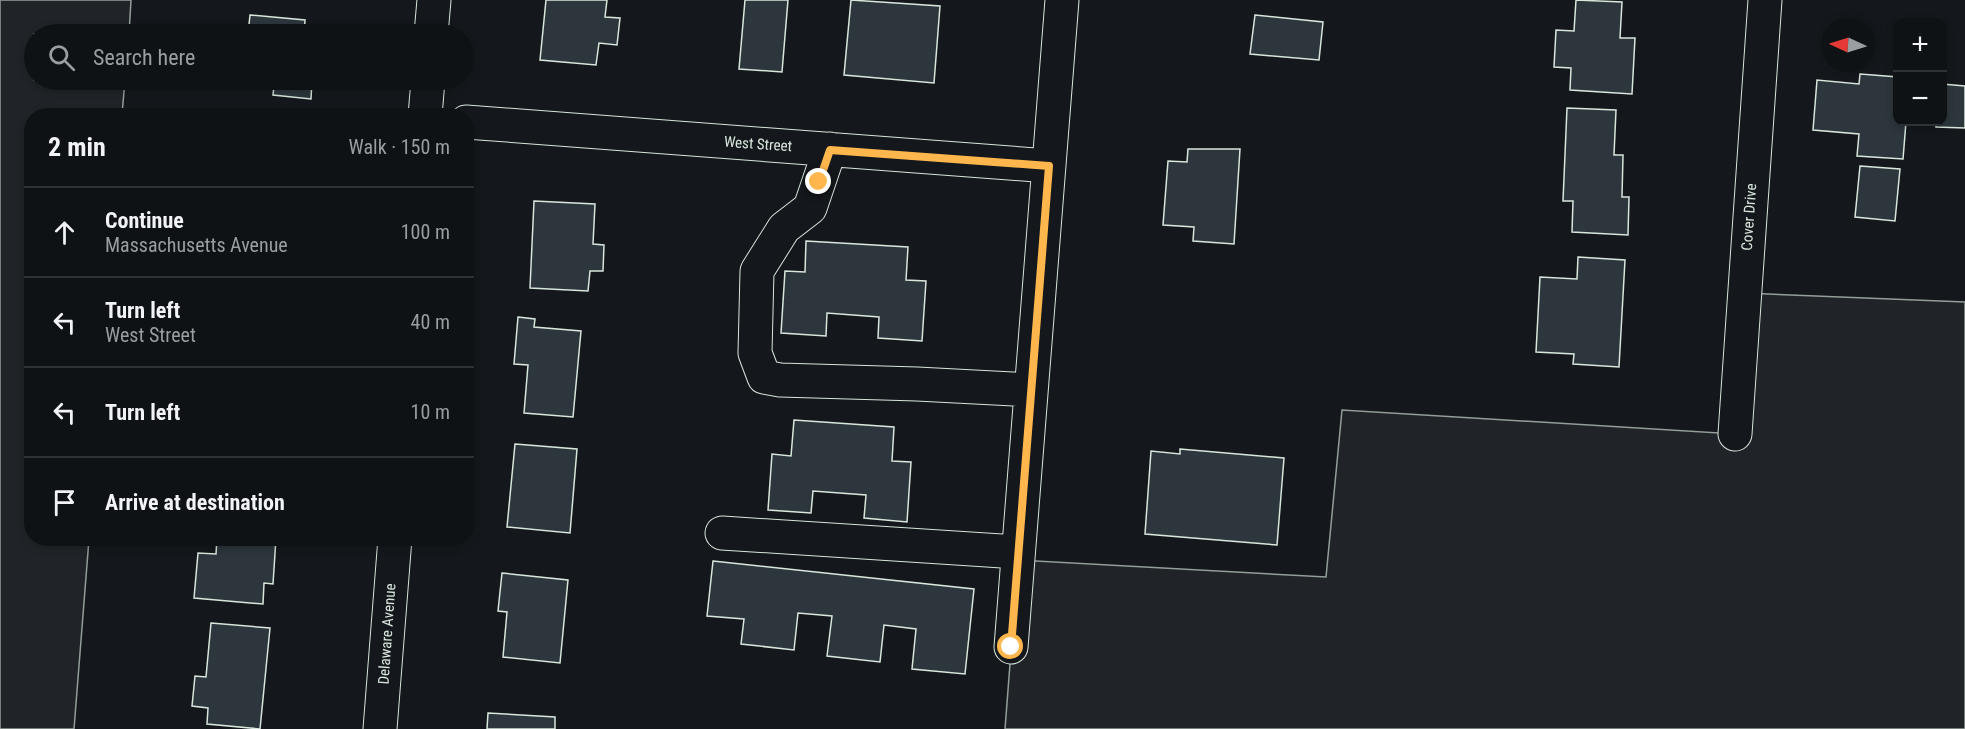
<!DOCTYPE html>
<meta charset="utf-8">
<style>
:root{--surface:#0f1215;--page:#1d2022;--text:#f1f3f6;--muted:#9b9ea0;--line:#2f3234}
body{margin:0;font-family:"Roboto Condensed",sans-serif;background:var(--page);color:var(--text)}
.controls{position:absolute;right:18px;top:18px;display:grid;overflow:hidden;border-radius:12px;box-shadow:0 3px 9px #0003}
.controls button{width:54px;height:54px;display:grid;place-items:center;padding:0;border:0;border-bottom:2px solid var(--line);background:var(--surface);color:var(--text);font:30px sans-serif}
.compass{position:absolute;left:1821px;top:18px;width:54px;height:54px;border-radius:50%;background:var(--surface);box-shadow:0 3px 9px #0003;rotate:274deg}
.stop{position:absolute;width:18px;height:18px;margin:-14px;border:4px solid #ffb74d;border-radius:50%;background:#fff}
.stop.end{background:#ffb74d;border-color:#fff;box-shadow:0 2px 6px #0008}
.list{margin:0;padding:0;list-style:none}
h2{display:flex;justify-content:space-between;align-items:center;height:78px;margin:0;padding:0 24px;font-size:26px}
h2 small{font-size:20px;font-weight:400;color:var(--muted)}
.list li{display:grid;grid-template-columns:39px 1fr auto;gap:18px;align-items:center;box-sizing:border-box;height:90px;padding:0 24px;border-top:2px solid var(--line)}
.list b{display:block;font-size:22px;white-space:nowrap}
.list p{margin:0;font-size:20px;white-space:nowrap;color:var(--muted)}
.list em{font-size:20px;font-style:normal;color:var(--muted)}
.icon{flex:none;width:33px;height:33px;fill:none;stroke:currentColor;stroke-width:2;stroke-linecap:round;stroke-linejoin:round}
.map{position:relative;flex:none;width:1965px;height:729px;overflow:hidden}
.search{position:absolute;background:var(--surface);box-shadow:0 3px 9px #0003;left:24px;top:24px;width:450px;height:66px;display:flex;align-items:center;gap:15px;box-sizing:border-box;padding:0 21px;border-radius:33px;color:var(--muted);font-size:22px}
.panel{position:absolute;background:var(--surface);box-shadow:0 3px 9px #0003;left:24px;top:108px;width:450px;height:438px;border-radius:24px}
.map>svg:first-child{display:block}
.green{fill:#202428;stroke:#939e99;stroke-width:1.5}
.building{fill:#2c363c;stroke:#d8e6dc;stroke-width:1.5}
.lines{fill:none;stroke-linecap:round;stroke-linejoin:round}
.minor-casing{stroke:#d8e6dc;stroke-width:35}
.minor{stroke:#14181c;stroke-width:33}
.route{stroke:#ffb74d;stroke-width:8}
.labels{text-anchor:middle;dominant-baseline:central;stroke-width:4.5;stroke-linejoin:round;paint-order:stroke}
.street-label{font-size:15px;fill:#d8e6dc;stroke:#14181c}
</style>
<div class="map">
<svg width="1965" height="729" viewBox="0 0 1965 729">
<rect width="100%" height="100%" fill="#14181c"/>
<!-- green -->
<path class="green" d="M0 0H131L129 34H34V80H125L122 115 32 116V538L89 539 74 729H0Z
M1744 293 1965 302V729H1005L1018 560 1326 577 1342 410 1735 434Z"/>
<!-- building -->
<path class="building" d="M546 0H607L605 17 620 18 617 45 599 43 596 65 540 60Z
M745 0H788L782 72 739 69Z
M851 0 940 6 934 83 844 75Z
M1576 0 1622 2 1620 38H1635L1632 94 1570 90 1571 68 1554 67 1556 30 1574 31Z
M250 15 305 20 304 34H248Z
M1255 15 1323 22 1319 60 1250 54Z
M1860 74 1898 77V122H1906L1903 159 1857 156 1859 134 1813 130 1817 80 1859 84Z
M245 80H312L311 99 273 95 274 86 245 83Z
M1942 84 1965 86V128L1936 127V122H1942Z
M1567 108 1616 110 1614 155H1623L1622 197H1629L1628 235 1572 232 1573 201H1563Z
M1188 149H1240L1234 244 1193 241 1194 227 1163 225 1168 161 1187 162Z
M1860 166 1900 169 1895 221 1855 217Z
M534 201 595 204 593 244 604 245 603 271H590L588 291 530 288Z
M806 241 908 247 906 280 926 281 922 341 878 338 879 317 827 313 826 336 781 333 785 271 805 272Z
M1578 257 1625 260 1619 367 1573 364 1574 354 1536 352 1540 277 1577 279Z
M518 317 535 319 534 327 581 331 573 417 524 413 528 365 514 364Z
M794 420 894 427 892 461 911 462 907 522 864 518 866 495 813 491 811 513 768 510 772 454 791 456Z
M515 444 577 449 570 533 507 527Z
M1180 449 1284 458 1277 545 1145 534 1151 451 1180 454Z
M217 538H276L273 584 264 583 263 604 194 598 198 553 216 554Z
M713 561 974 589 965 674 912 669 916 629 884 625 880 662 827 656 832 616 798 613 794 650 741 644 744 619 707 616Z
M502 573 568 580 560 663 503 657 507 612 498 611Z
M211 623 270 628 260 729 207 724 208 708 192 706 195 676 206 677Z
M488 713 555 717V729H487Z"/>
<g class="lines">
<!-- minor casing -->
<g class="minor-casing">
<path id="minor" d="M431 34 434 0
M425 116 428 80
M466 122 1049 166
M830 149 810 208 784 228 757 271 755 353 764 377 780 380 917 384 1031 390
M1735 434 1765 0
M722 533 1018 552
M1011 647 1062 0
M380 729 395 538"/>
</g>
<!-- minor -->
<use href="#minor" class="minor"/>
</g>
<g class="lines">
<!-- route -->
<path class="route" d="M819 182 830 150 1049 166 1011 647"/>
</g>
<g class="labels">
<!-- street labels -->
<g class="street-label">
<text transform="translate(758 144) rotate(4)">West Street</text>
<text transform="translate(1749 217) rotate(-86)">Cover Drive</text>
<text transform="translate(387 634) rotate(-86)">Delaware Avenue</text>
</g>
</g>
</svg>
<div class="controls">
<button>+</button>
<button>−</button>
</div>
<svg class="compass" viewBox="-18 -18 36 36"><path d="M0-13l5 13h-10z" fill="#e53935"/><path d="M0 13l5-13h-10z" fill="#9b9ea0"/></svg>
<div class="stop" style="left:1011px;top:647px"></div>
<div class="stop end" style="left:819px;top:182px"></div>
<div class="search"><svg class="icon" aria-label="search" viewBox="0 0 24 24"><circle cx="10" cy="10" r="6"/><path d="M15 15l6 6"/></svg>Search here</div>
<section class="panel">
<h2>2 min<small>Walk · 150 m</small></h2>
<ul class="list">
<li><svg class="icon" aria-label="ahead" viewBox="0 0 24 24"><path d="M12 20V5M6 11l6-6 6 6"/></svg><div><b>Continue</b><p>Massachusetts Avenue</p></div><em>100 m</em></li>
<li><svg class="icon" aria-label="left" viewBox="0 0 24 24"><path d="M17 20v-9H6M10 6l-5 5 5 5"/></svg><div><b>Turn left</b><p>West Street</p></div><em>40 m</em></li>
<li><svg class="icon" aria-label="left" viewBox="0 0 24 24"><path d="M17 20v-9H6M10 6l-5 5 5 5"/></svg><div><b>Turn left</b></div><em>10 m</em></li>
<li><svg class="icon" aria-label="arrive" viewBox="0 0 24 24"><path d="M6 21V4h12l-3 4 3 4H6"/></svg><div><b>Arrive at destination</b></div></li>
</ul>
</section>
</div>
